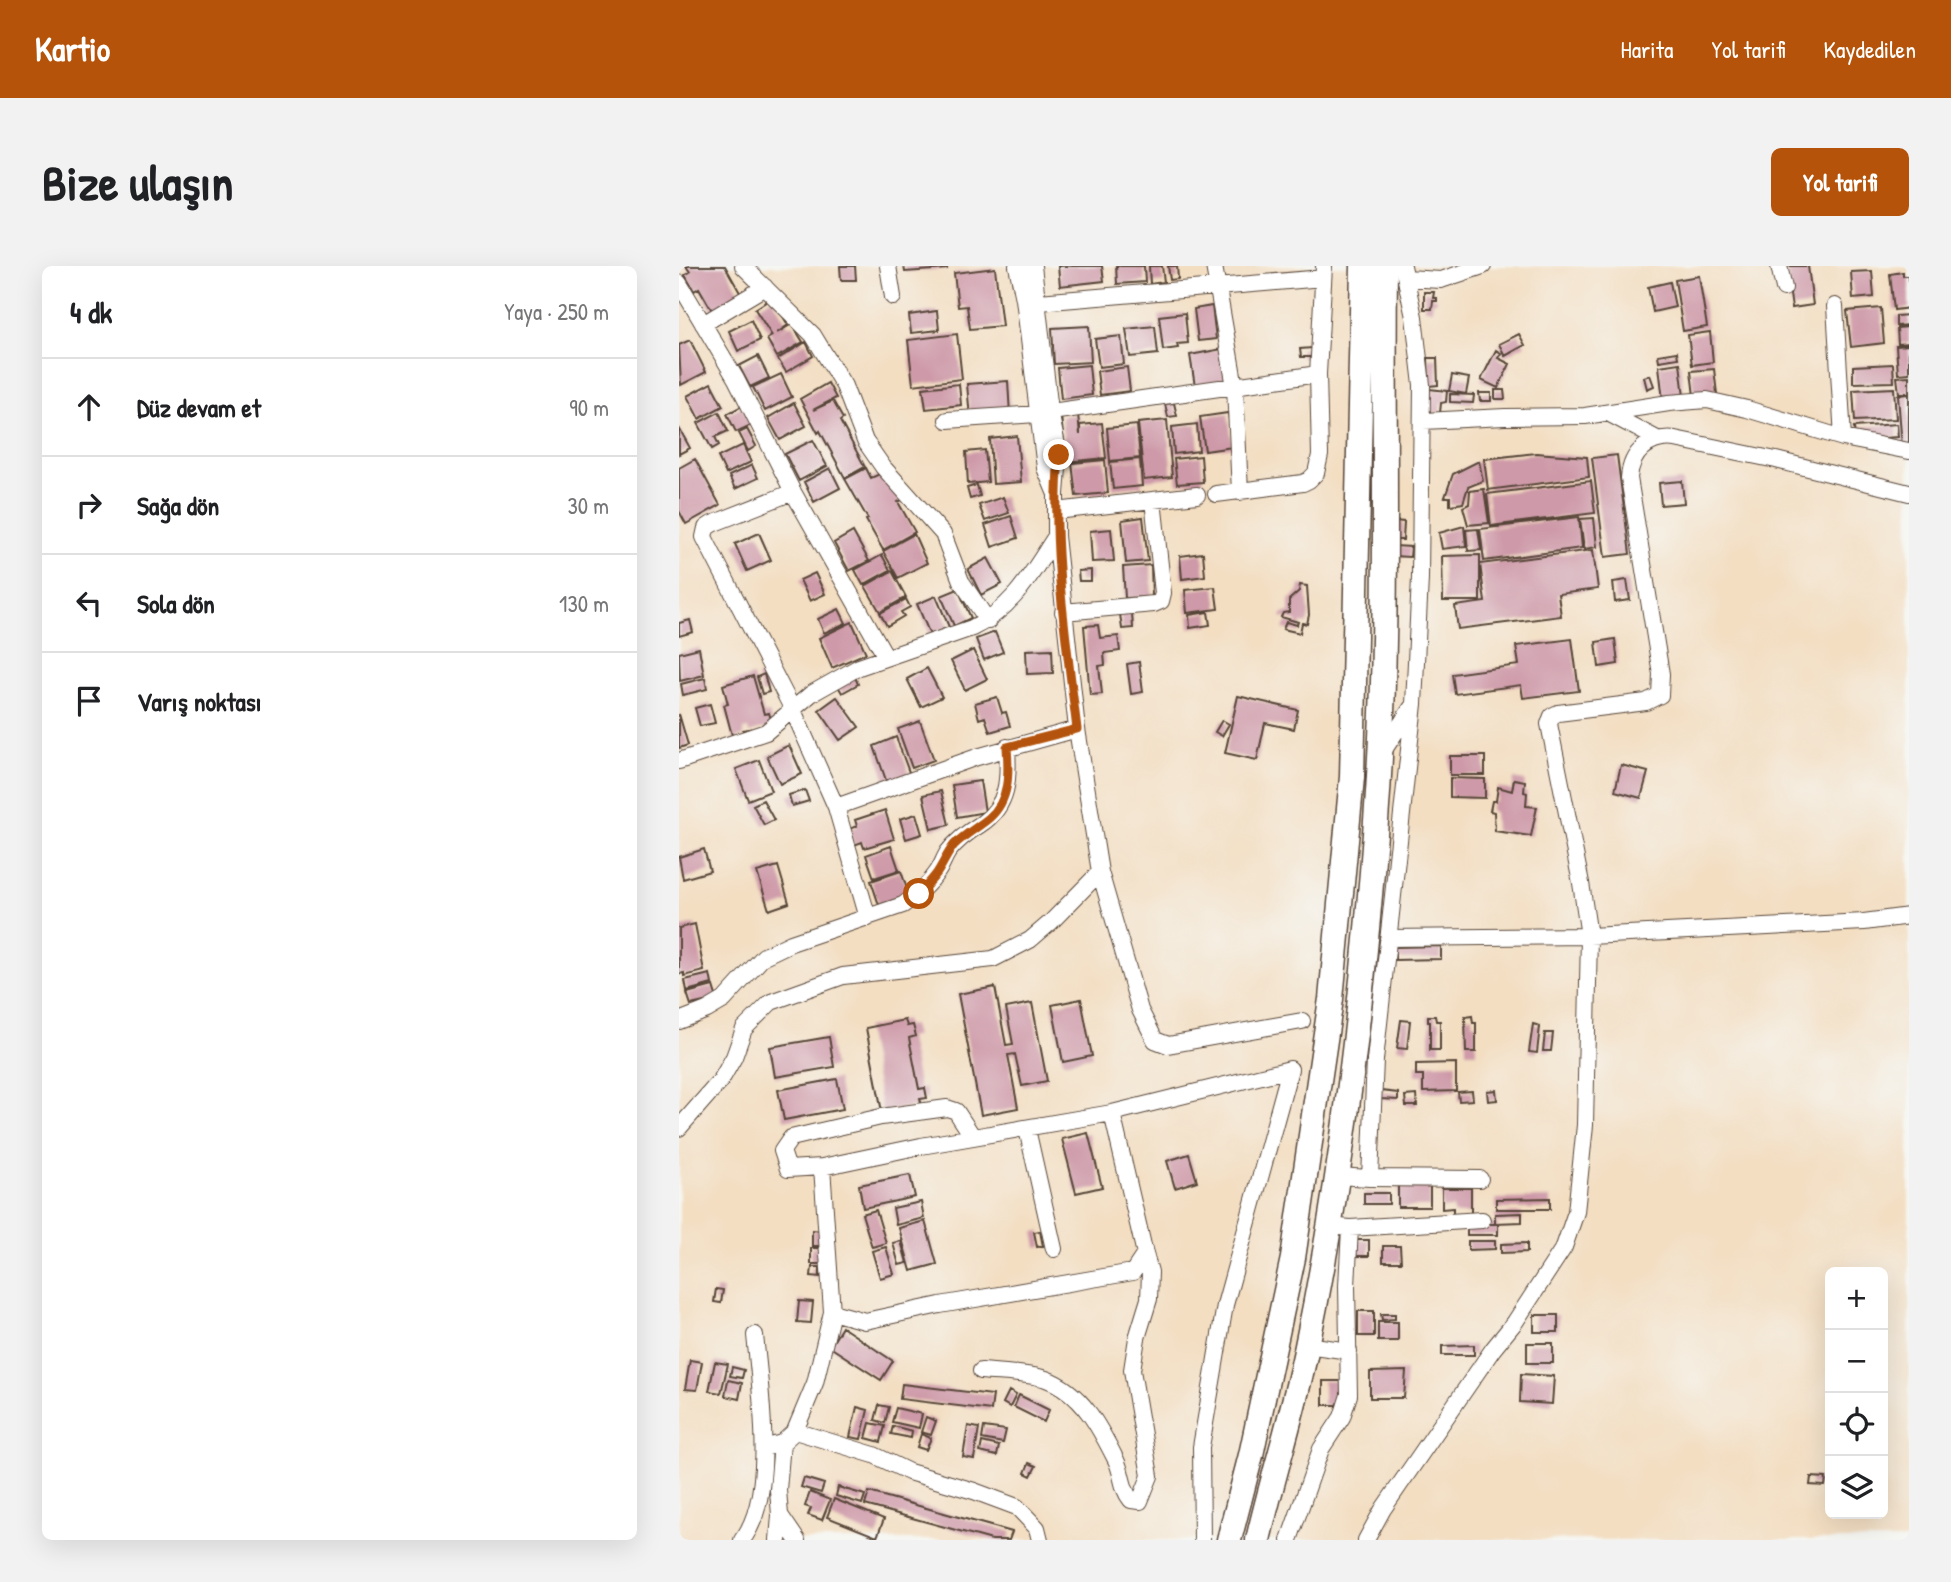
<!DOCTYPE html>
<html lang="tr">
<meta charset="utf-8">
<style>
:root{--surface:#fff;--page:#f2f2f2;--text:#202124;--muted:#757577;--line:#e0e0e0;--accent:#b45309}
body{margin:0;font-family:"Patrick Hand",sans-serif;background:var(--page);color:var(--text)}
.controls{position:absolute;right:21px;bottom:21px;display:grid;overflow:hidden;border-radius:10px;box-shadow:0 7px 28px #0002}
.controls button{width:63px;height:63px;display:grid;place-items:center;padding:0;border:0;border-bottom:2px solid var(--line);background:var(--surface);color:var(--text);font:35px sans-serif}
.stop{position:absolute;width:21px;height:21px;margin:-16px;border:5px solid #b45309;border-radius:50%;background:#fff}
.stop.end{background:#b45309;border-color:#fff;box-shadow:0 2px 7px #0008}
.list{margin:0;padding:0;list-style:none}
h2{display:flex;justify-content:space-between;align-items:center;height:91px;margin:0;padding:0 28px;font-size:30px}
h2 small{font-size:23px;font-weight:400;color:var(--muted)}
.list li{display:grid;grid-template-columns:46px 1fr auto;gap:21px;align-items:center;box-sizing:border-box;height:98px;padding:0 28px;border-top:2px solid var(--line)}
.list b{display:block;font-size:26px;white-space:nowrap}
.list em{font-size:23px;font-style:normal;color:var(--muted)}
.icon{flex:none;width:38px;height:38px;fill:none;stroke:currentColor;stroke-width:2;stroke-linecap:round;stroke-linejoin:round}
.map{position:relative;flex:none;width:1230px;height:1274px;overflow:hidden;border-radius:10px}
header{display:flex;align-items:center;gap:42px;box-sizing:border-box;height:98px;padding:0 35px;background:var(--accent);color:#fff}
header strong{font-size:33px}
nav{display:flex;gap:38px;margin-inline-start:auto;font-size:24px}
.intro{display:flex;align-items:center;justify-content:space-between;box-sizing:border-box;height:168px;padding:0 42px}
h1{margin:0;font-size:49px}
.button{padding:18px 32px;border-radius:10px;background:var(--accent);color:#fff;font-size:24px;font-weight:700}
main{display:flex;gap:42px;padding:0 42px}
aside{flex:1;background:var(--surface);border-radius:10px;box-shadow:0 7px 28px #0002}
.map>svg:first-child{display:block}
.building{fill:#ce99a8}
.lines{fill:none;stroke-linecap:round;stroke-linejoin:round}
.minor-casing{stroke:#574537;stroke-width:18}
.highway-casing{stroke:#574537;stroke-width:27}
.minor{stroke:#fff;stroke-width:16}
.highway{stroke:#fff;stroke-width:24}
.route{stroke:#b45309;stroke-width:9}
</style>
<header>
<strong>Kartio</strong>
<nav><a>Harita</a><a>Yol tarifi</a><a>Kaydedilen</a></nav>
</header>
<div class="intro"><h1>Bize ulaşın</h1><a class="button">Yol tarifi</a></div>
<main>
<aside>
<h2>4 dk<small>Yaya · 250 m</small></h2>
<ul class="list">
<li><svg class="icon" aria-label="ahead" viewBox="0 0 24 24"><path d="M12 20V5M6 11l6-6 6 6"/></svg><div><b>Düz devam et</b></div><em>90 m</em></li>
<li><svg class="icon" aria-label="right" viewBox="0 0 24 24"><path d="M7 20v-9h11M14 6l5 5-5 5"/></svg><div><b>Sağa dön</b></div><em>30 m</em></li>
<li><svg class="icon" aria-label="left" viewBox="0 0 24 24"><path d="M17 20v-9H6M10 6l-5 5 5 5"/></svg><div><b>Sola dön</b></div><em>130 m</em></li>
<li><svg class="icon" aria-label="arrive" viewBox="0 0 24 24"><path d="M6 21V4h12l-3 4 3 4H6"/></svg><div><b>Varış noktası</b></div></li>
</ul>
</aside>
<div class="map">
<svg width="1230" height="1274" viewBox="0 0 1230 1274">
<rect width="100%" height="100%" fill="#f6f6f2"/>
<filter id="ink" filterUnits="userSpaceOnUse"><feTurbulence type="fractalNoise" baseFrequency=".0143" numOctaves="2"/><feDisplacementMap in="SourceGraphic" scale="14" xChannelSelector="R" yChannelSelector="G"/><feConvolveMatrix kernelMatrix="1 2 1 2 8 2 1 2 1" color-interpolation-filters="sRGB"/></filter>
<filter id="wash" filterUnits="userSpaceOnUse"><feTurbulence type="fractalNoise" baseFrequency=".00686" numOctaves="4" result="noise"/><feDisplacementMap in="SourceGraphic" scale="28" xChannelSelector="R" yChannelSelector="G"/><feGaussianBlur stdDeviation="1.57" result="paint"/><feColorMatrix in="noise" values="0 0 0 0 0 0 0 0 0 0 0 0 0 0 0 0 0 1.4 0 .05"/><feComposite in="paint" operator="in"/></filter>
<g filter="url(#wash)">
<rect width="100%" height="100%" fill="#f3dec2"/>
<g id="blocks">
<!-- building -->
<path class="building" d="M7 0H46L64 32 35 48 20 22 15 25 6 9 11 6Z
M161 0H176L177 14H162Z
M225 0H268V3L226 6Z
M379 0H423L425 15 381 20Z
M437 0H465L466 16 438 18Z
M470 0H483L485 16 471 18Z
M489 0H498L499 13 491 14Z
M1107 0H1129L1134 39 1113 42Z
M316 2 323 60 291 63 288 40 279 41 275 7Z
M1193 5 1195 31 1174 33 1172 6Z
M1224 6V10H1230V42L1215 44 1211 8Z
M1020 10 1028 61 1004 65 996 14Z
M991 16 996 41 974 46 969 21Z
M745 26H755L754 32H758V35H754L753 43H745Z
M93 32 109 59 98 67 113 58 124 76 98 91 88 73 93 70 76 43Z
M533 40 537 73 519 75 515 43Z
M1202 42 1205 77 1172 81 1168 45Z
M258 45 260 64 232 67 230 49Z
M506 47 509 77 498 78 499 82 484 84 480 50Z
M1230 49V59L1217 60V50Z
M72 54 81 74 59 85 50 65Z
M410 60 412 96 375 98 373 62Z
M476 60 479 88 451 91 447 63Z
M1230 61V77L1219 78 1218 62Z
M1031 66 1034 96 1013 99 1009 69Z
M278 68 283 113 234 119 229 74Z
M840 68 846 79 826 90 820 78Z
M442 70 445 98 420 101 416 73Z
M11 74 27 106 2 119 0 79Z
M127 76 134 90 107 106 99 93Z
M1230 79V107L1219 108 1217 80Z
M633 82V91H622L621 83Z
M543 83 548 115 516 120 511 89Z
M817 84 822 87 819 92 831 98 819 122 802 114Z
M998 86 999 92 980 95 979 89Z
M79 90 90 112 71 121 60 100Z
M749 92H758L759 119 750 120Z
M1001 97 1005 131 984 134 980 100Z
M1214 98 1215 116 1174 117V100Z
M410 99 413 129 382 133 379 102Z
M448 101 451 125 421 129 418 105Z
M1035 103 1038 128 1015 130 1012 105Z
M102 108 113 131 86 145 74 121Z
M773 109 790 112 787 128 770 125Z
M971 109 975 120 968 123 965 111Z
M1230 110V127H1220L1218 111Z
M329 115 331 149 291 152 288 118Z
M32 117 44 140 20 153 8 130Z
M149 117 157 132 134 144 154 135 164 153 161 155 186 201 166 212 141 165 139 167 121 133Z
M280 118 282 139 247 143 244 122Z
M1215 122 1217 153 1176 155 1174 124Z
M750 123 768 125 767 136 762 137 761 147H749Z
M816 124H825L826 133H816Z
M800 127H812V135H801Z
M771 128 795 129 794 137 771 136Z
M1230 128V180L1223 181 1219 129Z
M115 137 127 160 101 174 89 152Z
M495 137 498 150 489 151 486 138Z
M63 140 72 159 57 166 48 148Z
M40 146 49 165 36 171 40 179 33 183 19 157Z
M549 147 554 181 526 185 521 151Z
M399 148 401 169V159L423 157 427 192 387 196 382 150Z
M488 154 493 211 465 214 459 157Z
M518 158 520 185 495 188 493 161Z
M1218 158 1219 171 1176 174 1175 161Z
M458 159 461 192 431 195 428 162Z
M0 162 11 182 0 188Z
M68 163 77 180 69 185 60 167Z
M338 170 342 216 314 218 311 173Z
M134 174 148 200 120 215 106 188Z
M64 179 72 196 47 208 39 191Z
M306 184 309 216 289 218 287 186Z
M857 187 908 191 910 211 809 224 805 193Z
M938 189 951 288 926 291 913 192Z
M522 190 524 216 498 218 495 193Z
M16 193 41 239 7 258 0 245V202Z
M461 193 463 220 434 223 431 196Z
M426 194 429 227 397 230 393 197Z
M800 195 804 215 789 221 784 237 771 239V231H766L774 208Z
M73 199 79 212 56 223 50 210Z
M151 202 161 222 135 236 125 216Z
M187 202 192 212 203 207 223 234 219 236 236 266 204 284 187 254 189 253 166 213Z
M912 215 916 247 812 260 808 228Z
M1003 215 1005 237 982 239 980 217Z
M298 219 301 230 291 233 288 222Z
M805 223 810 257 789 259 784 241 790 238 791 225Z
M324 231 330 247 306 255 300 239Z
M332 250 339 272 313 281 306 259Z
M464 251 469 295 447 297 443 254Z
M900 251 903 282 805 295 801 263Z
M915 252 918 281 905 283 901 253Z
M715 255 725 256 724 274H714Z
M785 260 787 280 763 283 760 267Z
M432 263 435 295 413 296 411 265Z
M799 263 802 284 789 285 787 264Z
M174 266 190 295 170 305 155 277Z
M80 267 92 294 68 305 56 278Z
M235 268 248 297 219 312 204 285Z
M715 280 732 281 731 291 714 290Z
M914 284 919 323 879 328 882 350 779 363 776 340 806 336 801 298Z
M524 287 526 310 503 313 501 290Z
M203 289 211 304 184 319 176 304Z
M801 289V335H764L763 290Z
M309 292 323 318 302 329 289 303Z
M472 299 473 331 446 332 444 301Z
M412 304V315H400L399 305Z
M213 305 227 331 201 346 186 320Z
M136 307 146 328 131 335 121 314Z
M948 314 951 334 936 336 934 316Z
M621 319 628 320 630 349 628 358 623 357 621 367 604 363 607 356 618 359 619 356 602 351 604 347 610 346V334L620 325Z
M536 321 539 343 508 347 506 324Z
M279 323 292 352 275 360 262 330Z
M257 330 270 361 251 369 238 338Z
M227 333 231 341 222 346 225 350 208 360 201 347Z
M160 343 167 357 145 367 139 353Z
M529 346 531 359 511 362 510 349Z
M453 347 454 362 443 363 441 348Z
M11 354 14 366 0 370V357Z
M173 356 187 387 153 402 140 372Z
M419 359 421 372 439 370 441 385 425 387 426 399 420 400 423 428 411 429 405 360Z
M316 366 324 386 305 394 297 373Z
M893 373 900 425 844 432 842 419 776 428 773 408 840 399 837 380Z
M936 373 939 398 920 401 917 376Z
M20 382 25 409 1 415 0 387Z
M373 383 374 407 348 408 347 384Z
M294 384 308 413 286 424 272 395Z
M460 396 464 426 452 428 448 398Z
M248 402 263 431 242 441 228 413Z
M85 408 90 426 83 428 78 411Z
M74 410 85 448 90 447 94 460 70 467 69 463 64 464 65 470 54 473 45 439 49 438 44 419Z
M176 411 179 418 163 427 159 420Z
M26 412 28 423 4 429 2 418Z
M559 430 619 444 615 463 586 457 578 494 546 487Z
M158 431 180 461 161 474 140 444Z
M318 431 323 447 327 446 331 460 311 466 306 451 300 453 296 437Z
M31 438 36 457 21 460 16 442Z
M0 448 9 479 0 482Z
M543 454 550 458 543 470 536 466Z
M241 455 255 494 233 502 219 463Z
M217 471 231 509 208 517 195 480Z
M110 479 123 508 101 518 88 490Z
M771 490H806V509H771Z
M80 494 92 525 69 534 57 503Z
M942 499 969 506 962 532 936 525Z
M771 512 806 513V532L771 531Z
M835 513 846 515 845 526 848 527 847 540 858 541 852 570 816 565 815 546 811 545 813 535H817L819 521 833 525Z
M301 515 306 546 278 551 273 519Z
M126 524 130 535 113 540 110 529Z
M262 525 270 559 252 563 244 529Z
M84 534 95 554 85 559 74 539Z
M206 544 215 573 185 582 183 576 175 579 170 563 178 560 176 554Z
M237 548 243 568 227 573 221 553Z
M212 580 220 604 195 612 187 589Z
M25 583 31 605 4 613 0 591Z
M99 600 110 637 90 644 78 606Z
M222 605 230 629 200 639 192 615Z
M16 658 25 705 5 710V707L0 708V662Z
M762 680V693L716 694V681Z
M31 708 33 718 8 725 6 714Z
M34 720 38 733 12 739 8 727Z
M316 721 327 779 334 778 327 742 353 737 368 815 343 820 336 788 329 789 339 842 302 849 279 728Z
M402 733 413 790 384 796 373 739Z
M749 750H756L757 755H761V784H751V756H749Z
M793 750 794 757H797V786H787L786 751Z
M226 754 228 760 234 759 237 770 230 772 240 823 246 822 248 832 241 833 243 839 203 846 187 762Z
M722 754 731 755 728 783 718 782Z
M854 758 861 760 858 787 850 786Z
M866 767H874L872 785H864Z
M150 771 155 801 96 811 91 781Z
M777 797V825L744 826V809H737V798Z
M158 813 164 843 105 854 99 824Z
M817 824 818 834 809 835 808 825Z
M702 825 719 827V834L702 833Z
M793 825 794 834 780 835 779 826Z
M737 829 738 840H727L726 830Z
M409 867 423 921 397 927 383 873Z
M510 888 518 915 496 922 488 895Z
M231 909 236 931 184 942 180 919Z
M719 920H751V941H719Z
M763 922H792V948H774V942L763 943Z
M685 927H710V938H685Z
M871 932V943H817V933Z
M242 936 245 952 217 959 214 942Z
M197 944 207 977 193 981 183 948Z
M843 947V956L816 957V948Z
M246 955 258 998 232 1005 220 962Z
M788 958H819V969H788Z
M133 964 143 965V980H133Z
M361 965 364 980 358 981 355 966Z
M676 974H690V990H676Z
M222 975 228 997 220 999 214 977Z
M789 975H816V983L789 984Z
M848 977V986L822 987V978Z
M704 980H721L722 996H704Z
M207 981 215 1008 201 1012 193 985Z
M132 982H142V998H132Z
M133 1001H141V1011L132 1010Z
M37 1023 44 1024 42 1037 35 1036Z
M120 1035 134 1036 132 1057 118 1056Z
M679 1045H695V1070H679Z
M702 1048H716V1053L703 1054Z
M855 1049H879V1066H855Z
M699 1056H719V1075H699Z
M163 1061 214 1095 202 1114 151 1081Z
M848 1077H874V1097H848Z
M795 1079V1089H763V1080Z
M11 1094 23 1096 18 1124 6 1123Z
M36 1096 49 1098 42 1127 30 1125Z
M53 1101 65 1104 63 1112 51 1110Z
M727 1105 725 1132H691V1106Z
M842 1108 875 1110 873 1138 841 1136Z
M49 1114 63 1117 60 1133 46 1130Z
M644 1115H662V1139H644Z
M223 1118 314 1129 312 1144 221 1133Z
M330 1125 337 1129 331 1141 324 1137Z
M340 1129 370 1144 365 1156 335 1141Z
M200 1139 210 1141 206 1157 196 1154Z
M178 1141 189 1144 182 1173 171 1171Z
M217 1142 243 1148 240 1162 213 1156Z
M247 1151 257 1155 252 1169 242 1166Z
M191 1157 206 1160 202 1176 187 1172Z
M214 1160 233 1165 232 1172 212 1168Z
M289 1160 300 1162 295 1193 284 1191Z
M305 1161 327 1164 324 1177 303 1173Z
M242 1168 252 1172 247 1184 238 1181Z
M303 1176 320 1180 318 1190 301 1186Z
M350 1197 357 1200 352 1210 346 1207Z
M1132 1211 1147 1212 1146 1220 1131 1219Z
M125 1212 145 1218 142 1227 122 1221Z
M159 1221 186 1229 183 1238 157 1230Z
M131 1226 151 1234 143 1254 129 1249 132 1242 126 1240Z
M190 1226 333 1266 330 1274H313L186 1239Z
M155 1233 205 1253 198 1271 148 1251Z"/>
</g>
</g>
<g filter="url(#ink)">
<use href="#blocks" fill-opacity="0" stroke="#574537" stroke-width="2"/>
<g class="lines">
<!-- minor casing -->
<g class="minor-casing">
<path id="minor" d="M64 0 134 69 165 120 186 175 204 201 264 268 282 315 309 355
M209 0 214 31
M338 0 345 33 366 202 376 226
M354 0 371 145 380 189 377 228V270L398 463 421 606 461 744 476 774 489 779 623 755
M535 0 556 121 561 226
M1100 0 1105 22
M727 12 762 14 804 0
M0 17 57 113 114 226 207 391
M360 36 644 12
M1156 40 1164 172
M24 58 86 21
M929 147 978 173
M268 154 358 148 639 108
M744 155 826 151 906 150 990 137 1028 134 1068 143 1164 172 1230 185
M114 226 33 258 27 262 25 271 113 442 157 541 189 652
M537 228 624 217 630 214 637 207 641 189 639 108 645 0
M377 245 518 229
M384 346 475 338 482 335 484 327 474 234
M703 487 733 441
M0 495 87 466 132 428 180 401 293 362C335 342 352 308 377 270
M157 541 298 491 398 463
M709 672 910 670 1185 656 1230 650
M0 755 28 744 45 734 85 690 112 677 224 639C238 629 250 619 259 605 263 599 265 592 269 586 278 574 289 566 302 558 330 539 330 512 328 481
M0 862 42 814 55 791 65 763 92 736 164 710 314 693 351 674 372 656 421 606
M348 863 375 983
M294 871 277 845 268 842 202 851 112 872 103 885 109 903 143 901 242 880 433 847 611 803 546 1039 522 1181 523 1274
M658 910 691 912 696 794 735 438 741 312 743 119 735 51 724 0
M691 912 801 913
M671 962 803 954
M153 1046 186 1055 261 1039 454 1006 466 988 433 847
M628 1079 670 1085
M302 1105C321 1107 349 1107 367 1113 403 1126 421 1162 437 1194 444 1208 442 1222 452 1234L461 1235 471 1210 453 1104 458 1072 470 1033 471 1006 466 988
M116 1165 195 1189 230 1206 295 1225 338 1241 358 1262 361 1274
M103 1177 99 1224 101 1249 118 1274
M85 1182 103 1177 116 1165 136 1117 153 1046 143 901
M63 1274C98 1230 81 1123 76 1069
M99 1274 101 1249
M610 1274 642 1183 663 1151 670 1129 668 1020 671 962 650 960
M687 1274 704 1243 814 1083 836 1056 885 981 897 946 906 859 910 670 902 617 870 458 873 450 879 447 967 436 981 429 982 408 950 212C952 186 971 170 996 173L1097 194 1230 227"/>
</g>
<!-- highway casing -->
<g class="highway-casing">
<path id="highway" d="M550 1274 572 1189 614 992 652 733 673 511 684 0
M579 1274C594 1209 615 1145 628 1080 664 907 684 731 697 555 711 372 704 184 706 0"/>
</g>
<!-- minor -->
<use href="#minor" class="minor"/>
<!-- highway -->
<use href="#highway" class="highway"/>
</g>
</g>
<g class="lines" filter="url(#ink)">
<!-- route -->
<path class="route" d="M240 628C246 621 253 614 258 607 264 598 268 588 275 579 286 568 298 562 310 552 331 534 330 507 328 481L398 463C387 372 372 281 380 189"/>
</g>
</svg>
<div class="controls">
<button>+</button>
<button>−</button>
<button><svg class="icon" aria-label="locate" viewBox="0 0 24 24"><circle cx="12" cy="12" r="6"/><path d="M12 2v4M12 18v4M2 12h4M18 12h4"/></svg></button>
<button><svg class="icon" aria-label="layers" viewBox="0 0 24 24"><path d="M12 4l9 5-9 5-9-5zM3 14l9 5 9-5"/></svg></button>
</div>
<div class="stop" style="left:240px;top:628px"></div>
<div class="stop end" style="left:380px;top:189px"></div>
</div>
</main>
